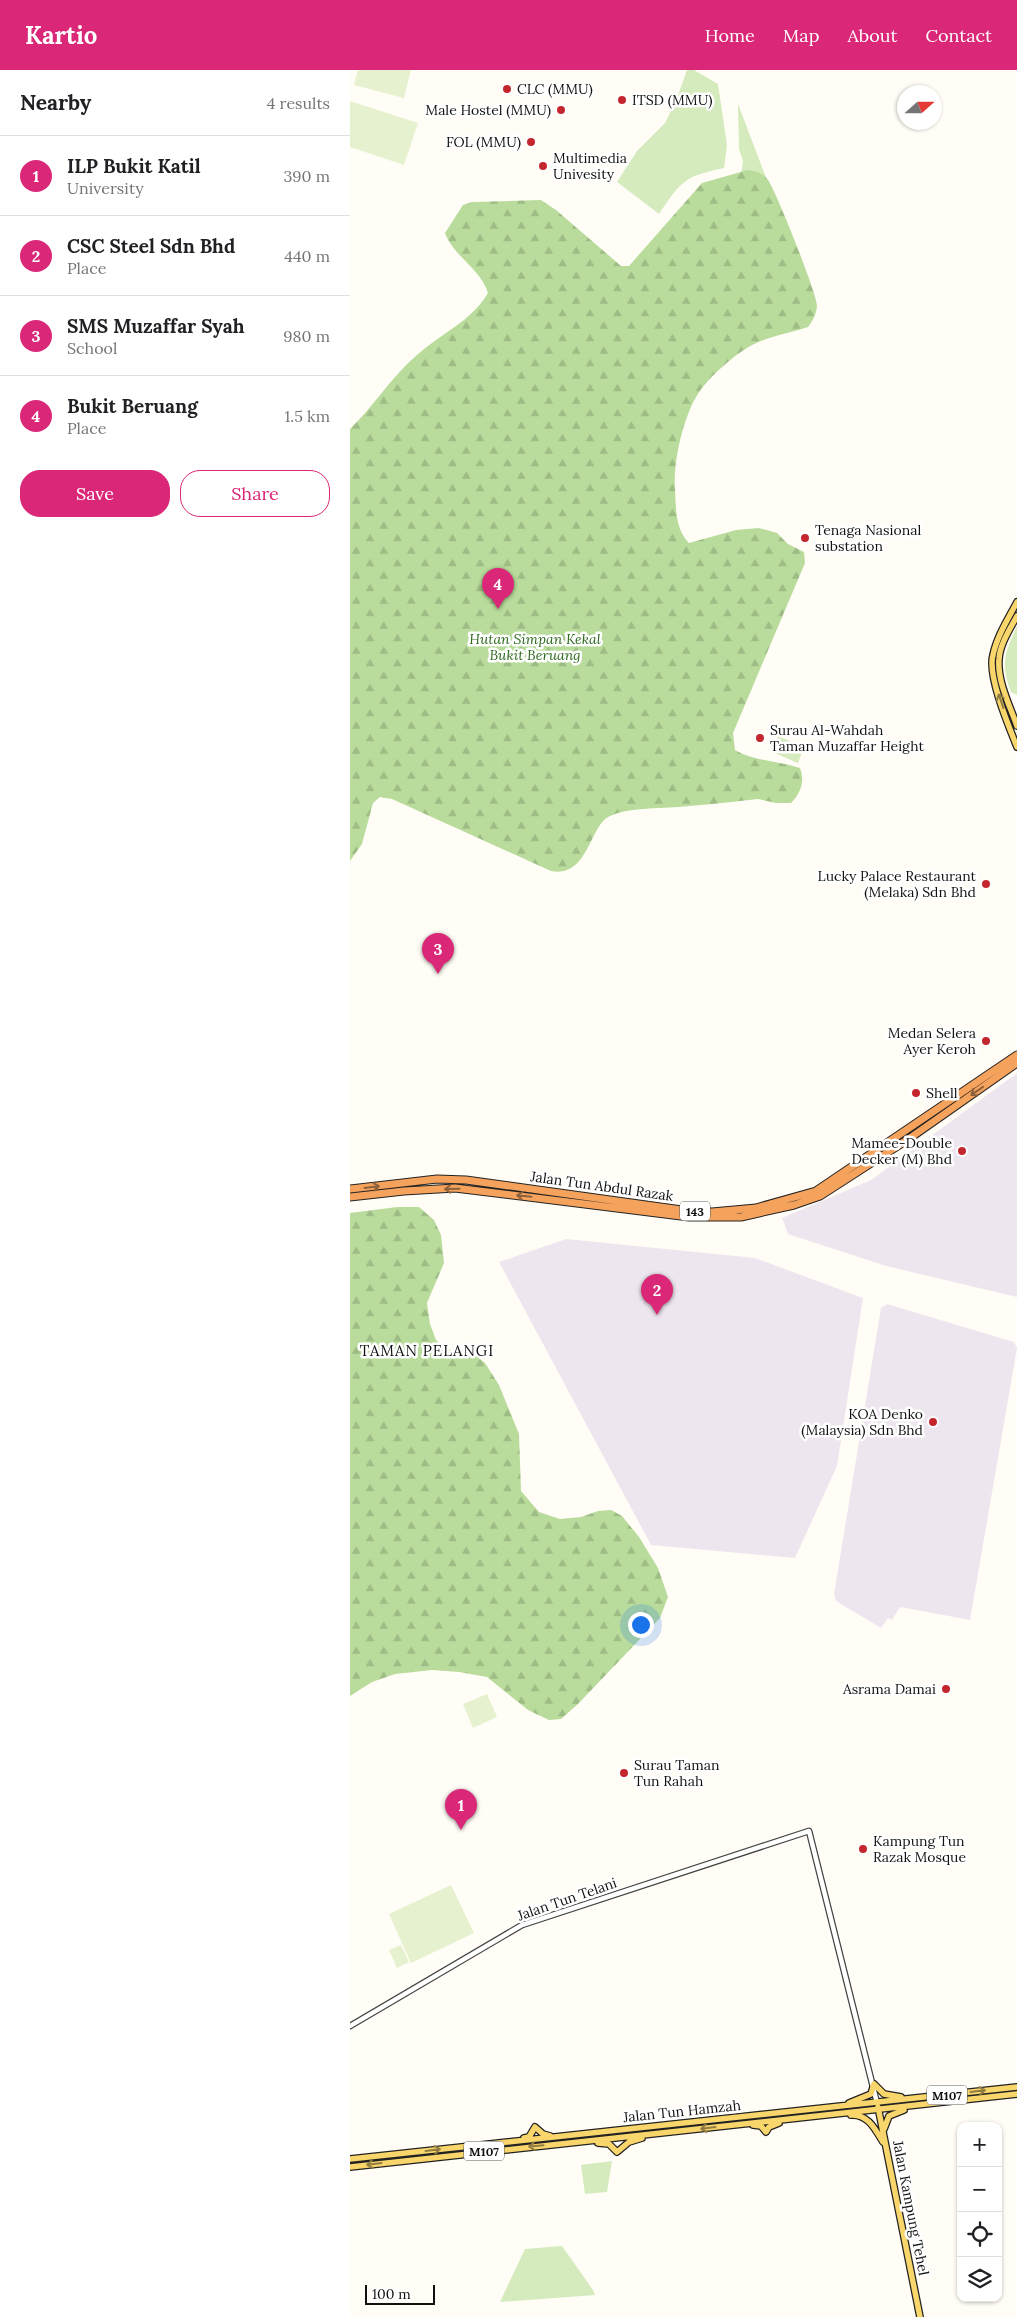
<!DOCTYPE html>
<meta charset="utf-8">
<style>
:root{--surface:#fff;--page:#f6f6f6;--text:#202124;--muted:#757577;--line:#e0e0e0;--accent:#db2777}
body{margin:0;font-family:Lora,serif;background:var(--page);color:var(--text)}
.controls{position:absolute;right:15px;bottom:15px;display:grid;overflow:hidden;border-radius:10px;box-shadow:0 1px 4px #0004}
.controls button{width:45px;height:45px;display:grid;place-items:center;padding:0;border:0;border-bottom:1px solid var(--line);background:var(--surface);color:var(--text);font:25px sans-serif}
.compass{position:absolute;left:547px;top:15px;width:45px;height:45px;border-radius:50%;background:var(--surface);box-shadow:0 1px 4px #0004;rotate:69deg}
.scale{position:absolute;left:15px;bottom:12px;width:70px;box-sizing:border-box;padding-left:5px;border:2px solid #111;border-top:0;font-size:14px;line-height:18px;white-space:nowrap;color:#111;-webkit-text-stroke:4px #fff;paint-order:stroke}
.you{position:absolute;left:290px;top:1554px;width:18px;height:18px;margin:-12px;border:4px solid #fff;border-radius:50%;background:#1a73e8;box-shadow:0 0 0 8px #1a73e833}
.badge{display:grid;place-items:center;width:32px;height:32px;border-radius:50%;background:var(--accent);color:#fff;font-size:16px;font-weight:700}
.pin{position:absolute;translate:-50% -41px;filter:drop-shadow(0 1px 2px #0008)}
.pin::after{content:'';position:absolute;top:26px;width:18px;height:15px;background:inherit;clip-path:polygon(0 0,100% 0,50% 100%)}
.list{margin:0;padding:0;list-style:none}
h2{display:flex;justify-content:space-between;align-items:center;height:65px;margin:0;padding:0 20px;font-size:21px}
h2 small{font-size:16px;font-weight:400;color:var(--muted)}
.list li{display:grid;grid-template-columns:32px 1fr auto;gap:15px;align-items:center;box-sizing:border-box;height:80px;padding:0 20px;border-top:1px solid var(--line)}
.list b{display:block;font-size:19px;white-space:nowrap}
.list p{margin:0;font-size:16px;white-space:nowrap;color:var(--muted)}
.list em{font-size:16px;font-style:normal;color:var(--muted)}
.actions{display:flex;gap:10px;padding:15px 20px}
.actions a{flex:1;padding:11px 0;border:1px solid var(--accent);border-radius:20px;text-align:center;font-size:18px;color:var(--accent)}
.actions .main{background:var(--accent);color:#fff}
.icon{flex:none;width:28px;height:28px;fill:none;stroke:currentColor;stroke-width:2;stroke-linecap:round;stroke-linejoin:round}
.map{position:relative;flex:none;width:667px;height:2247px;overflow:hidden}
header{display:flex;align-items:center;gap:30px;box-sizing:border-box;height:70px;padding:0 25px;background:var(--accent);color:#fff}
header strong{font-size:24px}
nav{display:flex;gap:28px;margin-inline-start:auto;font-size:18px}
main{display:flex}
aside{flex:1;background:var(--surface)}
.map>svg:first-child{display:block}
.industrial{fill:#eee6ef}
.green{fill:#d5ebbd}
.forest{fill:url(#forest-firs)}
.pitch{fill:#e6f2cf}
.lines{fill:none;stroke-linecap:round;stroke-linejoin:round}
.minor-casing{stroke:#444;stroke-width:7}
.major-casing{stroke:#222;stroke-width:8}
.highway-casing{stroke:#222;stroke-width:9}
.minor{stroke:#fff;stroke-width:4.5}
.major{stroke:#f9d66b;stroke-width:5.5}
.highway{stroke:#f5a25d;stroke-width:7}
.oneway{stroke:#917d42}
.oneway2{stroke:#8e613b}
.poi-dot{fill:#c4262e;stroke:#fff;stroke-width:2}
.labels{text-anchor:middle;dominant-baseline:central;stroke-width:5;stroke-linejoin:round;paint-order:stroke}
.shield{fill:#fff;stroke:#585858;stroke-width:1}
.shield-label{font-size:12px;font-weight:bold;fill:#111}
.poi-label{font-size:14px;fill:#111;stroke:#fff;text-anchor:start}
.park-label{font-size:14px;font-style:italic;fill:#2f6b1f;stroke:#fff}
.street-label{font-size:14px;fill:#111;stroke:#fff}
.neighbourhood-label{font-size:15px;letter-spacing:1px;fill:#111;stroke:#fff}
</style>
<header>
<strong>Kartio</strong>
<nav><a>Home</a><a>Map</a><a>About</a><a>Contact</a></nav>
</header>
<main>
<aside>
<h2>Nearby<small>4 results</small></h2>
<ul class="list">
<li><span class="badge">1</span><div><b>ILP Bukit Katil</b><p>University</p></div><em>390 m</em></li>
<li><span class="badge">2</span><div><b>CSC Steel Sdn Bhd</b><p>Place</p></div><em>440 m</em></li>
<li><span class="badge">3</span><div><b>SMS Muzaffar Syah</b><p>School</p></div><em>980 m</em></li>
<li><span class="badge">4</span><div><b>Bukit Beruang</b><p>Place</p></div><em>1.5 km</em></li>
</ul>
<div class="actions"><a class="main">Save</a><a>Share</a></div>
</aside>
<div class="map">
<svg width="667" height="2247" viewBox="0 0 667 2247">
<defs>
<pattern id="forest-firs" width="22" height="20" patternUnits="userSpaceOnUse" patternTransform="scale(1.25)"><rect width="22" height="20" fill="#b9dc9c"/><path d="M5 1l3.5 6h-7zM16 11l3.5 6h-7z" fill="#9ebc85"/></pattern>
</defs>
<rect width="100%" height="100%" fill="#fffdf5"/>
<!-- industrial -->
<path class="industrial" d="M667 1003V1227L536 1196 438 1164 432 1148 521 1110Z
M216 1169 405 1188 513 1228 487 1396 445 1488 301 1475 149 1192Z
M537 1234 664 1272 667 1278 620 1550 550 1537 542 1550 538 1548 531 1558 486 1531 484 1524 531 1238Z"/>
<!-- green -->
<path class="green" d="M337 0H344L368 14 377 75 374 98C335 106 331 111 309 144L267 112 287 81 315 53 326 31Z
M388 34 425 131 391 104 393 91 389 79Z
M667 556V625L661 622C650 593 655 583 667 556Z
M428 666 454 677 448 693 422 682Z
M262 2091 257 2122 235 2124 231 2095Z
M212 2176 243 2220 245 2225 150 2232 175 2179Z"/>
<!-- forest -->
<path class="forest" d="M398 100C406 101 413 103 418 110 426 121 467 224 467 236 466 245 463 250 458 257 438 264 416 266 397 278 382 287 363 304 352 318 334 341 323 391 325 419 326 438 325 459 339 473L386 460 409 458 427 463 438 474 454 482 455 493 383 663 385 680C403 691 429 691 450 698 455 711 451 723 441 733H426L408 729C381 732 355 735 328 737 306 739 281 737 260 746 239 755 239 808 201 801L42 729 30 727 23 733 12 774 0 791V359C24 336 42 306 67 285 90 264 122 251 138 223 131 199 104 187 95 163L113 135 122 132 191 130 206 140 271 196H279L352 113Z
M47 1137H69L84 1150 91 1165 94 1193 77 1233 80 1254 86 1270 92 1276 102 1281 119 1280 135 1293 149 1315 169 1364 171 1421 189 1442 210 1449 231 1447 248 1441 261 1440 272 1446 289 1467 308 1498 318 1527 310 1548 228 1634 211 1649 199 1650 178 1640 137 1607 109 1602 82 1600 45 1604 22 1612 0 1626V1143Z"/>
<!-- pitch -->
<path class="pitch" d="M8 0H61L54 28 4 15Z
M0 31 68 53 54 95 0 77Z
M137 1624 147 1647 123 1658 113 1634Z
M101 1815 124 1863 61 1893 39 1844Z
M51 1875 59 1892 47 1898 39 1880Z"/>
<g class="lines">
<!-- minor casing -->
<g class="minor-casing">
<path id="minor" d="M0 1956 172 1855 459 1761 527 2033"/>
</g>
<!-- major casing -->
<g class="major-casing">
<path id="major" d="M667 532C658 549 647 566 643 585 637 605 659 657 667 677
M667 546C660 559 650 574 649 589 647 611 660 636 667 656
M524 2014 534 2024 551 2027
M499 2033 521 2024 524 2014
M528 2037 570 2247
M501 2045C518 2044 525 2059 533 2072
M403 2055 411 2056 416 2062 419 2057 429 2053
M534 2059 539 2046 554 2040
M174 2068 179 2067 185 2057 193 2064 200 2066
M248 2073 259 2074 267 2082 279 2072 292 2068
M0 2089 667 2017
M0 2097 667 2024"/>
</g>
<!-- highway casing -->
<g class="highway-casing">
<path id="highway" d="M0 1119 87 1109 116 1110 339 1141 362 1142 406 1138 466 1121 667 985
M0 1127 54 1121 105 1118 339 1147H391L444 1135 470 1126 560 1068 667 993"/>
</g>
<!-- minor -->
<use href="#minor" class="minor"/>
<!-- major -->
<use href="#major" class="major"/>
<!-- highway -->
<use href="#highway" class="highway"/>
</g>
<!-- one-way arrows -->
<defs><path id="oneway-shaft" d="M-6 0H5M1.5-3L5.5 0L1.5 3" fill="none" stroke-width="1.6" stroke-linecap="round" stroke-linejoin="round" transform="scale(1.25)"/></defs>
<g class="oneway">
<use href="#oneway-shaft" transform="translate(651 631) rotate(-109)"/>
<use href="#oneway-shaft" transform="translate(628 2021) rotate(-7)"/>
<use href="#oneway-shaft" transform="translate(358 2058) rotate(173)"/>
<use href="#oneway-shaft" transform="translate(186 2076) rotate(175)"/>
<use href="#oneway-shaft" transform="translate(83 2080) rotate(-7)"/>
<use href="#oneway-shaft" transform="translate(24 2094) rotate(173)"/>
</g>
<g class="oneway2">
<use href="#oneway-shaft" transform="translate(627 1021) rotate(145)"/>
<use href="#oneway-shaft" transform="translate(22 1117) rotate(-7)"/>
<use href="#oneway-shaft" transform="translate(102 1119) rotate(179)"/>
<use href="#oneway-shaft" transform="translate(174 1126) rotate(-174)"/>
</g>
<!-- markers -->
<g class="poi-dot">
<circle cx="157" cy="19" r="5"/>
<circle cx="272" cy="30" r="5"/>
<circle cx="211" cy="40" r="5"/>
<circle cx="181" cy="72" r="5"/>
<circle cx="193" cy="96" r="5"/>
<circle cx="455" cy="468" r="5"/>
<circle cx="410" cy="668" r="5"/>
<circle cx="636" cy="814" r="5"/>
<circle cx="636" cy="971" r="5"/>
<circle cx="566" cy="1023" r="5"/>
<circle cx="612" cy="1081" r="5"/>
<circle cx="583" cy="1352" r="5"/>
<circle cx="596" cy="1619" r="5"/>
<circle cx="274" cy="1703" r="5"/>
<circle cx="513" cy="1779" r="5"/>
</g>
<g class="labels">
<!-- shield labels -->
<g class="shield">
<rect x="330" y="1131.5" width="30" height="19" rx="4"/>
<rect x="577" y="2015.5" width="40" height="19" rx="4"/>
<rect x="114" y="2071.5" width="40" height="19" rx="4"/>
</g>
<g class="shield-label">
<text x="345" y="1141">143</text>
<text x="597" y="2025">M107</text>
<text x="134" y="2081">M107</text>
</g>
<!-- poi labels -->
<g class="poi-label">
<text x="167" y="19">CLC (MMU)</text>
<text x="282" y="30">ITSD (MMU)</text>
<text x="201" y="40" text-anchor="end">Male Hostel (MMU)</text>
<text x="171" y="72" text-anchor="end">FOL (MMU)</text>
<text x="203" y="88">Multimedia<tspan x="203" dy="16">Univesity</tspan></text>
<text x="465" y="460">Tenaga Nasional<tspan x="465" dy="16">substation</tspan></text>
<text x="420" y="660">Surau Al-Wahdah<tspan x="420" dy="16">Taman Muzaffar Height</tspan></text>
<text x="626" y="806" text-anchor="end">Lucky Palace Restaurant<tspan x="626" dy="16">(Melaka) Sdn Bhd</tspan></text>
<text x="626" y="963" text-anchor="end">Medan Selera<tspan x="626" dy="16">Ayer Keroh</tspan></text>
<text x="576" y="1023">Shell</text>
<text x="602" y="1073" text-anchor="end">Mamee-Double<tspan x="602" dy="16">Decker (M) Bhd</tspan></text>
<text x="573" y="1344" text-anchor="end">KOA Denko<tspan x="573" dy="16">(Malaysia) Sdn Bhd</tspan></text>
<text x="586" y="1619" text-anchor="end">Asrama Damai</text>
<text x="284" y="1695">Surau Taman<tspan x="284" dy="16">Tun Rahah</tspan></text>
<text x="523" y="1771">Kampung Tun<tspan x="523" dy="16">Razak Mosque</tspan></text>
</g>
<!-- park labels -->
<g class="park-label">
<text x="185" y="569">Hutan Simpan Kekal<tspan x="185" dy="16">Bukit Beruang</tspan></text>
</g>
<!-- street labels -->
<g class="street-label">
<text transform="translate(252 1116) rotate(8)">Jalan Tun Abdul Razak</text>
<text transform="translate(217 1829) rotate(-19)">Jalan Tun Telani</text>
<text transform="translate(332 2041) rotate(-6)">Jalan Tun Hamzah</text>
<text transform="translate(561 2138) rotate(79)">Jalan Kampung Tehel</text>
</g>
<!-- neighbourhood labels -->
<g class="neighbourhood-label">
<text x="77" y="1280">TAMAN PELANGI</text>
</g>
</g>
</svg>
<div class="controls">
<button>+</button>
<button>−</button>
<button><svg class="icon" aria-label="locate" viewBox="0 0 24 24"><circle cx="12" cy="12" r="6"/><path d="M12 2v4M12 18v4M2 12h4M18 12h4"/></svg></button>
<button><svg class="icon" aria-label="layers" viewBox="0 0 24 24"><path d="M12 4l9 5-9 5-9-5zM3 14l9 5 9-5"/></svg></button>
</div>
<svg class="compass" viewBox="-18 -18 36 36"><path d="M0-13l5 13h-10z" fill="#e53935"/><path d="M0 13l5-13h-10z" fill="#757577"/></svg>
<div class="scale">100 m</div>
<div class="you"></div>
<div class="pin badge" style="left:111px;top:1760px">1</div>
<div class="pin badge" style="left:307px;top:1245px">2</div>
<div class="pin badge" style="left:88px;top:904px">3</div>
<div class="pin badge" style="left:148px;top:539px">4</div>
</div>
</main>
